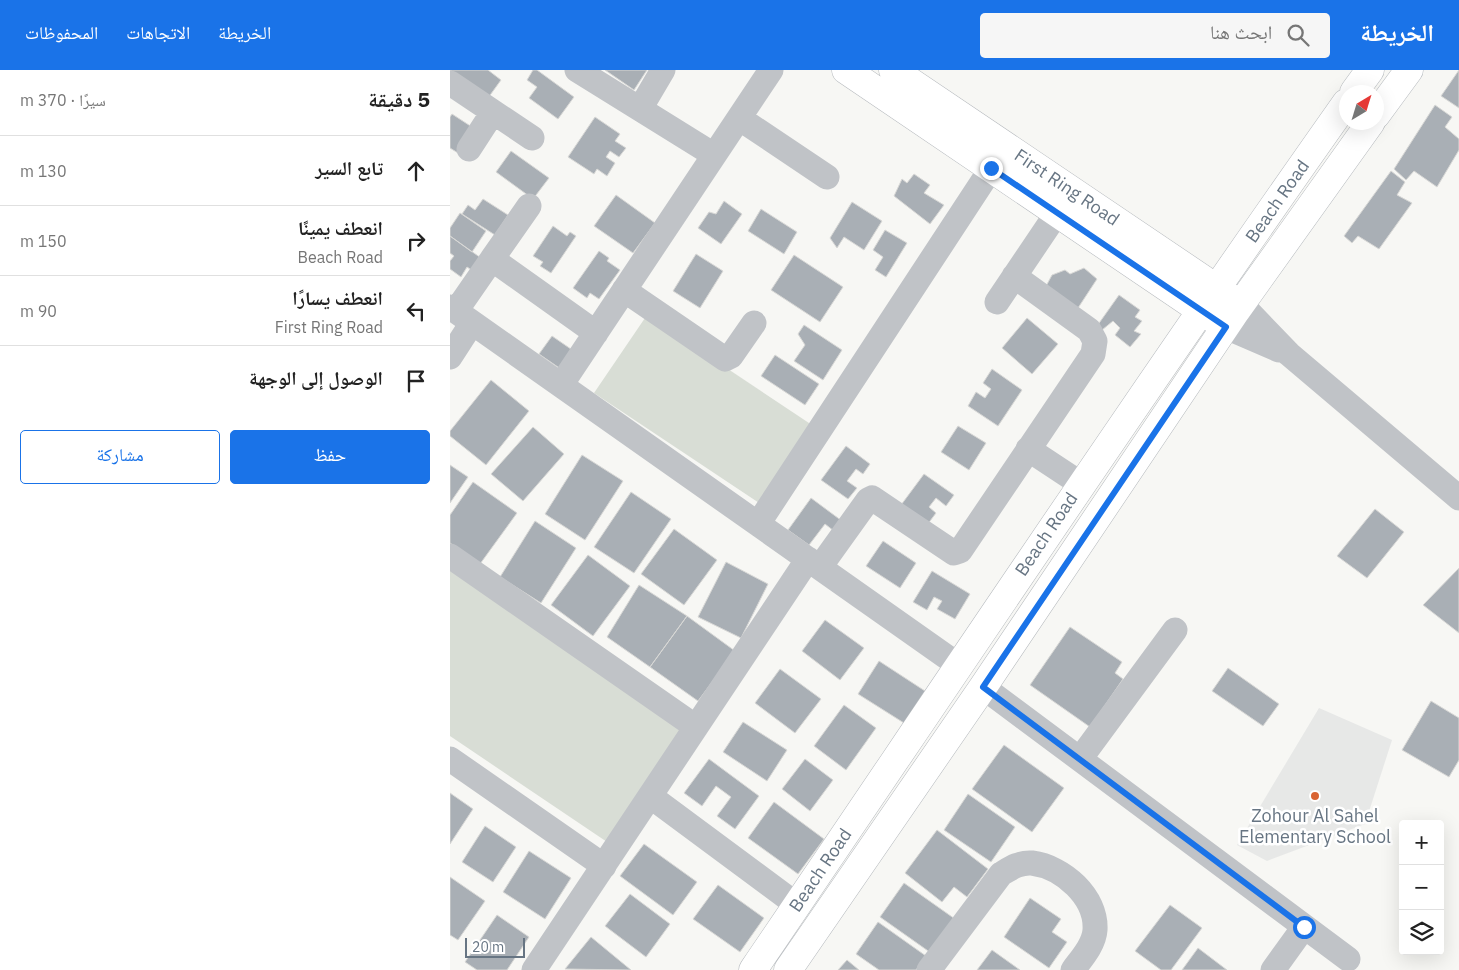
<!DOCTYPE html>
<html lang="ar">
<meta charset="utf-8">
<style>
:root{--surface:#fff;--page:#f6f6f6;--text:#222;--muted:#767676;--line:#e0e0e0;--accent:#1a73e8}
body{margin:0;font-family:"IBM Plex Sans","Noto Naskh Arabic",sans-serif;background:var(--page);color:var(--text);direction:rtl}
.controls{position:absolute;right:15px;bottom:15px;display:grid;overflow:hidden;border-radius:5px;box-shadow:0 5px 20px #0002}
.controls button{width:45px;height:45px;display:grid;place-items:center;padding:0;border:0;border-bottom:1px solid var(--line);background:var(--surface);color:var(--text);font:25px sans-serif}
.compass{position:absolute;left:889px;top:15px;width:45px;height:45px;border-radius:50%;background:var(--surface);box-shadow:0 5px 20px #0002;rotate:38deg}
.scale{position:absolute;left:15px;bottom:12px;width:60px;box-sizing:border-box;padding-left:5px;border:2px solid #677583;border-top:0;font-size:14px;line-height:18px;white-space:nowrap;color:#677583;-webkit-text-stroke:4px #fff;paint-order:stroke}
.stop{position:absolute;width:15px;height:15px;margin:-11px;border:4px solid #1a73e8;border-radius:50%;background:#fff}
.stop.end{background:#1a73e8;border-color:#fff;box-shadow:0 1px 5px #0008}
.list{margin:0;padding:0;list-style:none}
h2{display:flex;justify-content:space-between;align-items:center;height:65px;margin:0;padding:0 20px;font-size:21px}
h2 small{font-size:16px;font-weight:400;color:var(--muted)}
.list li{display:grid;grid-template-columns:32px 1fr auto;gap:15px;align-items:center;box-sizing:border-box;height:70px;padding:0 20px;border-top:1px solid var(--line)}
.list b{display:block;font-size:19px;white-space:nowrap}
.list p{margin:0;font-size:16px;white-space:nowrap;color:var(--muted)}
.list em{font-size:16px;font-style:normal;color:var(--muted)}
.actions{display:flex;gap:10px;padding:15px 20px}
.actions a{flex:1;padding:11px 0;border:1px solid var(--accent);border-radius:5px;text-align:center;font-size:18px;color:var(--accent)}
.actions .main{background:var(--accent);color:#fff}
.icon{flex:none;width:28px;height:28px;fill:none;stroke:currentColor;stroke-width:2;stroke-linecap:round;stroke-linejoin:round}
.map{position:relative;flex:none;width:1009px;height:900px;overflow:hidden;direction:ltr}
header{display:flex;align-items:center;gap:30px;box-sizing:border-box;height:70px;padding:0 25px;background:var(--accent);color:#fff}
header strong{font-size:24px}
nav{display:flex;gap:28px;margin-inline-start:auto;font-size:18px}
.search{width:350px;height:45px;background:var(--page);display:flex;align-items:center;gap:12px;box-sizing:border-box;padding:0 18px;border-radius:5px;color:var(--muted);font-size:19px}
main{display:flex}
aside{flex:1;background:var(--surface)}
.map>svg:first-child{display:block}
.built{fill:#e7e8e7}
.green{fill:#d8ddd5}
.building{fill:#a9afb5;stroke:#d8d8d6}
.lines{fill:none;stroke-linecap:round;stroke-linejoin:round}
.major-casing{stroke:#b5b9bd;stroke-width:29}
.minor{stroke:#c0c3c7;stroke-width:25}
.major{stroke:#fff;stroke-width:28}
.route{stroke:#1a73e8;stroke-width:6}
.poi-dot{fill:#d96332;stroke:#fff;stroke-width:2}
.labels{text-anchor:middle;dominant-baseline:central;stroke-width:5;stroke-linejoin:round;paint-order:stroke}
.street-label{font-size:18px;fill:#677583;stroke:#fff}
.poi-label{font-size:18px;fill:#677583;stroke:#fff}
</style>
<header>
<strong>الخريطة</strong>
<div class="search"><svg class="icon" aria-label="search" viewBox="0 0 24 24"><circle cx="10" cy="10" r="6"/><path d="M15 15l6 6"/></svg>ابحث هنا</div>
<nav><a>الخريطة</a><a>الاتجاهات</a><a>المحفوظات</a></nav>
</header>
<main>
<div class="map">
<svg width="1009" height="900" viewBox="0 0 1009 900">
<rect width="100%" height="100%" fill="#f7f7f4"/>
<!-- built -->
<path class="built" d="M869 638 942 670 915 754 817 791 787 775Z"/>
<!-- green -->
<path class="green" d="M197 245 371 361 318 439 144 323Z
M0 500 243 664 166 778 0 666Z"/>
<!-- building -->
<path class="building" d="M0 0H38L51 10 38 28Z
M83 0H87L124 27 108 49 79 28 87 17 77 10Z
M155 0H197L184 20Z
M1009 0V38L991 26Z
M985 35 1002 47 995 57 1009 69V80L987 117 964 101 956 110 944 99Z
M2 44 25 59 8 83 0 78V47Z
M145 47 170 64 165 71 176 78 169 87 160 81 156 87 165 93 157 106 147 99 144 104 118 87Z
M61 81 99 108 83 129 46 102Z
M941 101 955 112 947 125 962 133 929 179 908 166 902 173 894 166Z
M464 104 480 115 474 123 494 135 480 154 444 126 452 109 457 113Z
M166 125 205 153 183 183 144 156Z
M33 129 58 145 45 165 12 144 18 135 25 140Z
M274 131 292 144 271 174 248 158 259 142 266 144Z
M402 132 432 151 414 180 394 167 387 178 380 168Z
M311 139 347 162 334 184 298 161Z
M10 143 36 161 22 182 0 166V158Z
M103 156 117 166 120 162 126 166 101 203 90 196 93 192 83 186Z
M435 160 457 173 436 207 425 200 433 187 423 180Z
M0 166 31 188 23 201 17 197 11 207 0 199V191L4 186 0 183Z
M149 181 159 188 157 191 170 200 149 229 140 223 137 228 123 218Z
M246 184 273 201 250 238 223 221Z
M344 185 393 217 370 252 321 220Z
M634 198 647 209 628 238 595 218 602 205 615 200 620 204Z
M669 225 690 240 685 247 692 251 684 261 691 264 680 277 665 265 670 258 663 251 652 260 647 256Z
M577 248 608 274 582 304 552 278Z
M354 255 392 280 373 310 344 291 355 275 348 264Z
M102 266 131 286 118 304 89 284Z
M325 285 369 314 355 335 311 306Z
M542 299 572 320 548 356 518 336 526 322 535 328 541 319 533 313Z
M41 310 79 341 36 395 0 366V361Z
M508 356 536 373 519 400 491 382Z
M83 357 114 384 73 431 41 404Z
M396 376 420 394 413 404 406 399 397 411 407 418 398 429 371 410Z
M132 385 173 411 135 470 95 444Z
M0 395 18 407 0 433Z
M474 404 504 425 496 436 486 428 479 437 486 443 477 455 451 435Z
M23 412 67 443 30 494 0 473V445Z
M181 422 221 449 184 503 144 477Z
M361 428 392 451 384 461 375 454 359 475 338 460Z
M925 439 954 462 917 508 887 486Z
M85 451 126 478 91 533 50 507Z
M224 459 267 490 234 535 191 504Z
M433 471 466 493 450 518 416 496Z
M138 485 180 516 143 566 101 535Z
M276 492 318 514 291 568 248 547Z
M1009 498V563L973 535Z
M482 501 520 524 505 549 487 539 492 531 484 527 477 540 463 532Z
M189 515 237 546 200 597 157 567Z
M237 546 285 581 248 631 200 597Z
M375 550 414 578 390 610 352 581Z
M620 557 672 592 665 603 673 609 640 657 580 615Z
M429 591 475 621 454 653 408 624Z
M778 598 829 634 813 656 762 621Z
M330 599 371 629 345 663 305 633Z
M981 631 1009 648V690L999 707 952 680Z
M394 635 426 658 396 700 364 676Z
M293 652 337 680 317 711 273 682Z
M554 675 614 718 582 762 522 719Z
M259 689 309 726 285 759 267 746 281 727 266 716 252 736 234 723Z
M355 689 383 710 360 741 332 719Z
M0 723 23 739 0 774Z
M518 724 565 757 541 792 494 760Z
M324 732 374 769 348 804 298 768Z
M35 756 66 777 43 812 12 792Z
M487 760 538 799 517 827 504 817 492 832 455 803Z
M194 774 247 812 223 845 170 806Z
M79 781 121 808 95 849 53 822Z
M0 807 35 831 8 870 0 865Z
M454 813 505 849 481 883 430 847Z
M268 815 314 848 290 882 243 849Z
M180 824 220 854 196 887 155 856Z
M580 828 611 849 602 862 617 872 599 898 554 867Z
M720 835 752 858 721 900H711L685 881Z
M47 845 79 867 57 900H27L15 892Z
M428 852 476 886 466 900H429L406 884Z
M141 867 181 900 115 899Z
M748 878 777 900H732Z
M542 880 570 900H527Z
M397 890 409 900H388Z"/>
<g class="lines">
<!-- major casing -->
<g class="major-casing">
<path id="major" d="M396 0 765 250
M443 0 781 228
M904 22 920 0
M926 45 959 0
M303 900C500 610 694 319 896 33
M338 900 533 617 786 241 921 52"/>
</g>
<!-- minor -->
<path class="minor" d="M127 0 264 85
M0 13 82 68
M190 39 213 0
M289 48 377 107
M19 79 43 42
M79 136 42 189 146 263
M174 220 275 289 281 286 304 253
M547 232 607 143
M791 234 839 284 1009 428
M0 237 508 595
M6 241 42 189
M776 257 829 280
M0 287 22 253
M111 315 321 0
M578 379 631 414
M308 454 552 82
M0 486 246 657
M370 497 418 430 422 428 504 483 510 481 643 284 645 271 639 260 564 206
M533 617 898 889
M0 689 154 796
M630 689 725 560
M200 726 347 835
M84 900 358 489
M479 900 551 804C561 798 570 792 582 793 613 797 647 827 645 860 644 875 631 889 623 900
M823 900 854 857"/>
<!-- major -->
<use href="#major" class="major"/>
</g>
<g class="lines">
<!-- route -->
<path class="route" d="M541 98 776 257 533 617 854 857"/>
</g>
<!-- markers -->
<circle class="poi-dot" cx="865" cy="726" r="5"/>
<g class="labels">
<!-- street labels -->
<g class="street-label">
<text transform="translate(617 117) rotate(34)">First Ring Road</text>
<text transform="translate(827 131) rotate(-55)">Beach Road</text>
<text transform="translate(596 464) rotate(-56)">Beach Road</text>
<text transform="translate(370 800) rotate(-56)">Beach Road</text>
</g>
<!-- poi labels -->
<g class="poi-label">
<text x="865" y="745">Zohour Al Sahel<tspan x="865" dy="21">Elementary School</tspan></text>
</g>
</g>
</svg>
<div class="controls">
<button>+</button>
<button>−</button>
<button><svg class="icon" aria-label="layers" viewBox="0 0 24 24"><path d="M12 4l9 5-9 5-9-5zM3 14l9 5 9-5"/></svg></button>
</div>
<svg class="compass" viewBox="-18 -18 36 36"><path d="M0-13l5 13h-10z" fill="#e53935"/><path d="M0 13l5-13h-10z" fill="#767676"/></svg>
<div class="scale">20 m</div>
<div class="stop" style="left:854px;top:857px"></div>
<div class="stop end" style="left:541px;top:98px"></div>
</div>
<aside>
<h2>5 دقيقة<small>سيرًا · 370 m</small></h2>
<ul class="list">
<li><svg class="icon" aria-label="ahead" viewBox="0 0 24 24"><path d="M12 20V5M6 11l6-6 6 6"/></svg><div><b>تابع السير</b></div><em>130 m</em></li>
<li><svg class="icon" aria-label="right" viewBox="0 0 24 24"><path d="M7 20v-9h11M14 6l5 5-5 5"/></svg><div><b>انعطف يمينًا</b><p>Beach Road</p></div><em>150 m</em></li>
<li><svg class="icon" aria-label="left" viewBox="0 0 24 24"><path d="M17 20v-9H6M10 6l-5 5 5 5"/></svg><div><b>انعطف يسارًا</b><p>First Ring Road</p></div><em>90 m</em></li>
<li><svg class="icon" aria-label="arrive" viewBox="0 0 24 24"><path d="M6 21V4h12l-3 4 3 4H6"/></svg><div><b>الوصول إلى الوجهة</b></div></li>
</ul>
<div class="actions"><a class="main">حفظ</a><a>مشاركة</a></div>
</aside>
</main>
